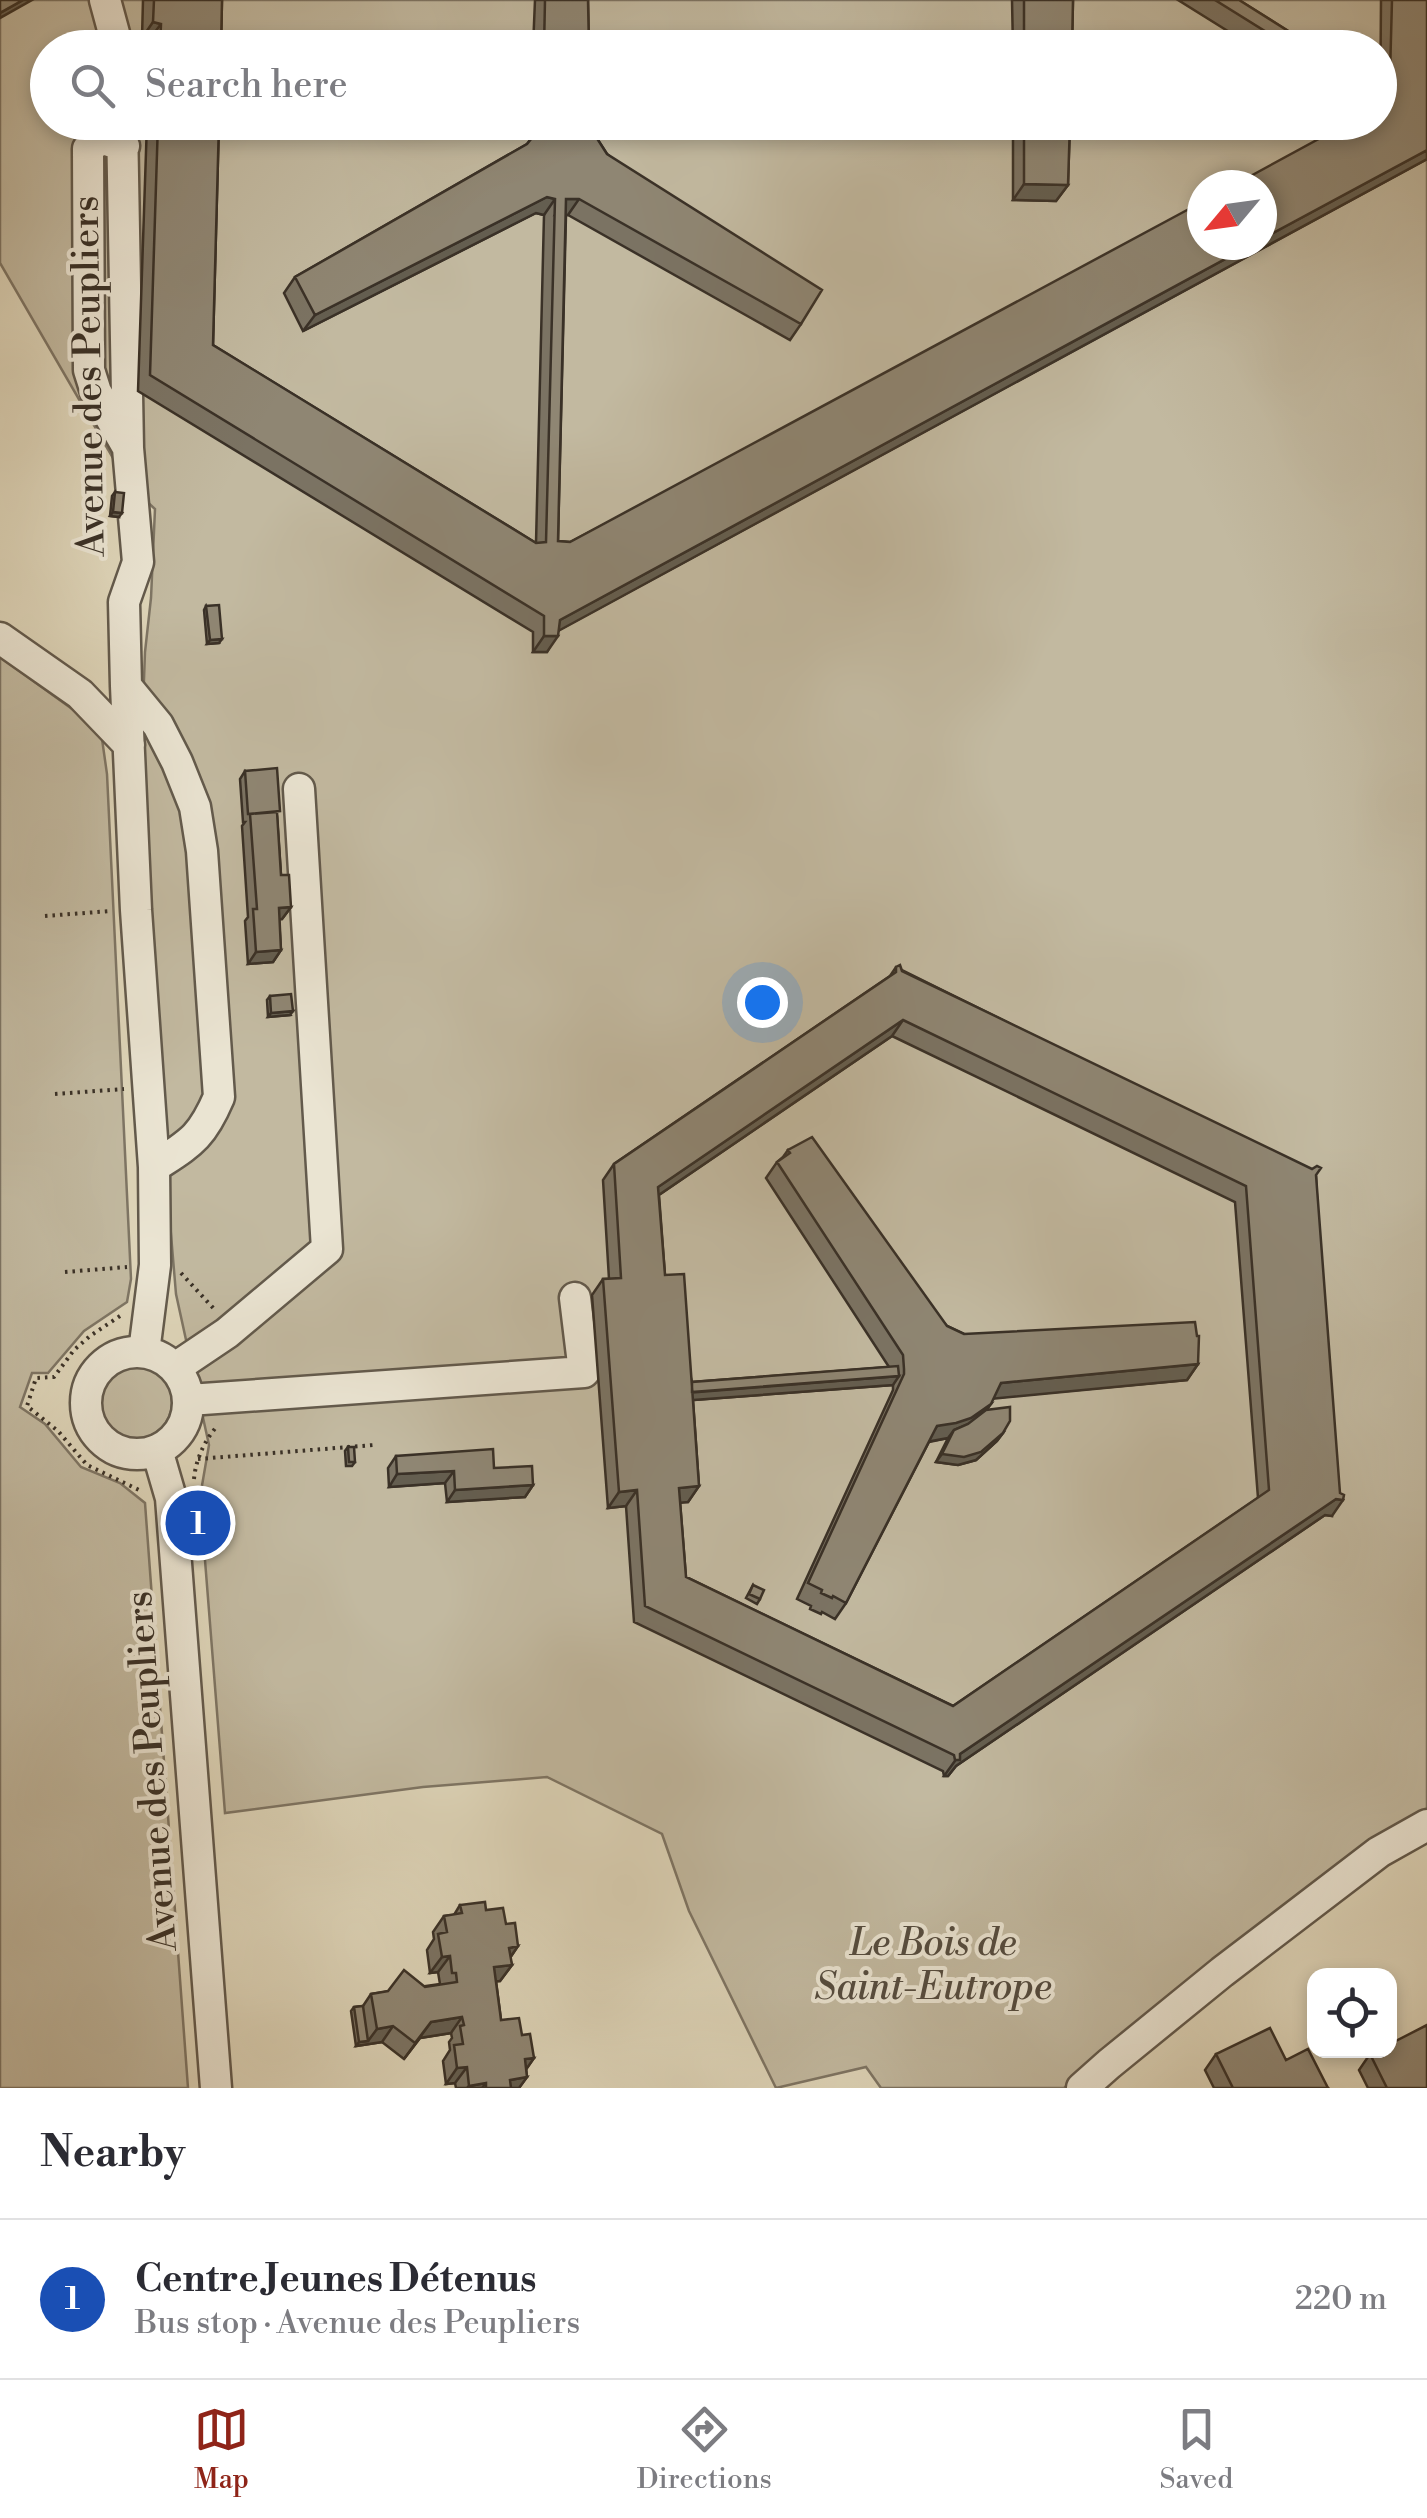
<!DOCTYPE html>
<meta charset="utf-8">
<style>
:root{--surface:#fff;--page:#f2f2f3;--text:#2b2b33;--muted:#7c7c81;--line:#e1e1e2;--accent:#8f2418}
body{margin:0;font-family:"Libre Bodoni",serif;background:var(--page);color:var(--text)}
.controls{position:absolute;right:30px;bottom:30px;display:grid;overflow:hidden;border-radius:20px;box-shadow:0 5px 15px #0003}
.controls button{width:90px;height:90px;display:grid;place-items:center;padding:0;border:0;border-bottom:2px solid var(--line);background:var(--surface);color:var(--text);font:50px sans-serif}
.compass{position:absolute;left:1187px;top:170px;width:90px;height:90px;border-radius:50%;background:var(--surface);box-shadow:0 5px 15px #0003;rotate:241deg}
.you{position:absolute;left:762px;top:1002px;width:35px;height:35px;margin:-25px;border:8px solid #fff;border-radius:50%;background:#1a73e8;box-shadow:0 0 0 15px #1a73e833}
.badge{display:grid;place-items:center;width:65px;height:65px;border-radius:50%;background:var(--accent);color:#fff;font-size:32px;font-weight:700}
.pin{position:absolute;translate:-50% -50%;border:5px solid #fff;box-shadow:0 2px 10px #0006}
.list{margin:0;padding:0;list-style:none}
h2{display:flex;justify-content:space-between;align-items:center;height:130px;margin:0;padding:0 40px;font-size:42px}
h2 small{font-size:32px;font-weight:400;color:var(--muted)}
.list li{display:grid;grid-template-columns:65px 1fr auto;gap:30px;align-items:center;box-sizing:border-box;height:160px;padding:0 40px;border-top:2px solid var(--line)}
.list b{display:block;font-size:38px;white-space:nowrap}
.list p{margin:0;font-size:32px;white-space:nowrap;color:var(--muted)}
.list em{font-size:32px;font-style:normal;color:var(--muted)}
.icon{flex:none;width:55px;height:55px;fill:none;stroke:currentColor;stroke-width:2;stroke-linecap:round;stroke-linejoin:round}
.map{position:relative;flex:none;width:1427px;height:2088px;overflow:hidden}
.search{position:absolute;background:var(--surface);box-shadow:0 5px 15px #0003;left:30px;right:30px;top:30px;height:110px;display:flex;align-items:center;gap:25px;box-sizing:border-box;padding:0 35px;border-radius:55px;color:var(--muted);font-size:38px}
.sheet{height:290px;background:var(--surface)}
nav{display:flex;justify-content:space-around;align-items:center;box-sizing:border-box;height:140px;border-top:2px solid var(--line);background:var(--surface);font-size:28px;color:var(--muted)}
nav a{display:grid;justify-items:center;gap:5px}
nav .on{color:var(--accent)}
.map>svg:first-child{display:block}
.green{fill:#c2b9a0;stroke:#7e7564;stroke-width:2.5;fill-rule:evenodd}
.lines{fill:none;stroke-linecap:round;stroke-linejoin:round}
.minor-casing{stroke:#635a4c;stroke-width:35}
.path{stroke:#3a3127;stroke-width:4;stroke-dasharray:2.5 5;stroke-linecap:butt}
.minor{stroke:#eae4d2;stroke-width:30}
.wall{fill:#7b7363;stroke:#3a3127;stroke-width:2.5;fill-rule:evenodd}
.shaded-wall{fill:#645e50;stroke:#3a3127;stroke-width:2.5}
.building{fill:#8f8673;stroke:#3a3127;stroke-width:2.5;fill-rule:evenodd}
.labels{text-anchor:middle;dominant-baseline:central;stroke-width:8;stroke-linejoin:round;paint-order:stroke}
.street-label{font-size:38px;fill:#3a3127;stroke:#eae4d2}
.park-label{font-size:38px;font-style:italic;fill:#554c3f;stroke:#eae4d2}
</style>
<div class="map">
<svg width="1427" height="2088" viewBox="0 0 1427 2088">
<rect width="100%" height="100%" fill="#ded5b9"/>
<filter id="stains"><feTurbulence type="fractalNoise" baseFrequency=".002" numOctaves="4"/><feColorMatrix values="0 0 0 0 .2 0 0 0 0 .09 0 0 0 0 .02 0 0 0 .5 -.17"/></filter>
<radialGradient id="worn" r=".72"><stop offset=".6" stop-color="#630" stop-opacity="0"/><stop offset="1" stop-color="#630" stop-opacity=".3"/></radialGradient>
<!-- green -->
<path class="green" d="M0 0H1427V1809L1366 1846 1099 2057 1064 2088H881L866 2067 776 2088 689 1911 662 1834 547 1777 423 1787 225 1813 200 1497 209 1445 176 1294 166 1175 141 760 145 652 151 598 155 509 128 484 0 263ZM48 48H1380V122H48ZM1202 185H1262V245H1202Z
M0 657 86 719 102 739 107 774 131 1279 127 1302 84 1331 48 1373H32L20 1407 45 1424 81 1467 120 1483 145 1503 188 2088H0Z
M98 1402a37 37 0 1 1 74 0a37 37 0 1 1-74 0Z"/>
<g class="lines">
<!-- minor casing -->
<g class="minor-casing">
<path id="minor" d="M105 0 118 48
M122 122 128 448 138 562 124 602 126 686 136 910 154 1167 155 1265 144 1352
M124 146 101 138 88 149 89 370 96 392 127 446
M0 638 80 694 129 745
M126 686 158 725 177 762 195 807 202 851 219 1097C201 1139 190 1143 154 1167
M86 1403a51 51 0 1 1 102 0a51 51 0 1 1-102 0Z
M175 1368 227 1333 327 1249 299 789
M189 1400 584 1372 575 1298
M157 1450 171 1498 216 2088
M1082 2088 1109 2064 1222 1972 1379 1852 1427 1825"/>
</g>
<!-- path -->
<path class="path" d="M45 916 111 911
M55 1094 124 1089
M65 1272 127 1267
M181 1273 215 1310
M120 1316 90 1336 74 1350 54 1377 36 1378 27 1406 58 1431 87 1465 139 1490
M198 1459 374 1445
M194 1479C196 1458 205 1440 218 1425"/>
<!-- minor -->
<use href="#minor" class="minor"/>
</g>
<!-- wall -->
<path class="wall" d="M143 0H222L221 48H149V40L142 38Z
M535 0H588L589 48H533Z
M1012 0H1073L1072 48H1013Z
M1178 0H1239L1315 48H1255Z
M1381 0H1427V159L559 630 547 652H533V632L138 391 147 122H219L213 345 536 543 544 215 536 213 303 331 284 293 295 277 527 144 530 140 531 122H589V126L607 154 801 324 790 340 568 215H566L558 541 570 542 1380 122Z
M1013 122H1070L1068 185 1056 201 1013 200Z
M115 492 119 517 110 516 112 496Z
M206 606 219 643 207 644 204 610Z
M245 771 277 816 281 875 291 907 282 919H279L281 950 273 962 248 964 245 921 248 917 242 826 245 822H243L240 779Z
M896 967 1316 1176 1332 1516 1325 1515 956 1766 948 1776H944L943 1771 634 1622 626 1506 608 1508 592 1295 603 1279H609L603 1180 614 1164 890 976ZM892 1036 1235 1202 1258 1498 953 1706 686 1577 680 1502H688L699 1486 693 1400 893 1385V1390L797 1599 811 1606 810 1609 821 1614 822 1612 835 1619 846 1603 929 1442 948 1438 936 1462 958 1465 976 1460 997 1441 1003 1433 987 1410 993 1398 1187 1380 1198 1364 964 1334 947 1326 788 1150 783 1157 777 1162 766 1178 889 1367 692 1382 665 1275 659 1195Z
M270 996 290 1015 268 1017 267 1000Z
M348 1447 355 1462 352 1466H346L345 1451Z
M396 1456 494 1468 533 1485 525 1497 447 1502 445 1483 389 1487 388 1468Z
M753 1585 760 1599 757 1604 746 1598Z
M460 1905 486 1910 506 1924 518 1946 510 1958 512 1965 500 1981H496L501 2020 522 2035 534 2058 526 2069 527 2077 519 2088H456L455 2083 446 2084 443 2061 450 2050 449 2042 452 2038 451 2033 420 2038 404 2059 382 2042 356 2046 351 2011 354 2007 363 2006 371 1994 440 1984 438 1972 430 1973 427 1950 434 1939 433 1932 444 1916 454 1915Z
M1216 2054 1286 2060 1328 2088H1214L1205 2070Z
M1370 2054 1427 2088H1368L1359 2070Z"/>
<!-- shaded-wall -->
<path class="shaded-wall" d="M23 0H32L0 18V13Z
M153 22 161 24 149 40 142 38Z
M1427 150V159L549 636 560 620 1251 245H1262V239Z
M1024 184 1068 185 1056 201 1013 200Z
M547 197 555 199 544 215 536 213 303 331 315 315Z
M566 199H579L568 215H555Z
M113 512 122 513 119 517 110 516Z
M544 636H558L547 652H533Z
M222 639 219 643 207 644 210 640Z
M291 907 282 919 270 920 279 908Z
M281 950 273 962 248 964 256 952Z
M293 1011 290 1015 268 1017 271 1013Z
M903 1020 892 1036 647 1203 658 1187Z
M1198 1364 1187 1380 990 1399 1001 1383Z
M899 1376 893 1385 680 1401 686 1393Z
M991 1404 979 1420 954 1430 948 1438 926 1442 937 1426Z
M1003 1433 997 1441 976 1460 958 1465 936 1462 942 1454Z
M454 1471 445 1483 389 1487 397 1474Z
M533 1485 525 1497 447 1502 455 1490Z
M699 1486 688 1502 668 1504 679 1488Z
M637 1490 626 1506 608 1508 619 1492Z
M1336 1499 1343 1500 1332 1516 1325 1515 956 1766 948 1776H944L960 1754Z
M518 1946 507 1962 509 1948Z
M450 1956 438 1972 430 1973 442 1957Z
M512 1965 500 1981 482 1983 494 1967Z
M462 2017 451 2033 420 2038 404 2059 431 2022Z
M393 2026 382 2042 356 2046 359 2042 368 2041 377 2029Z
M534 2058 523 2074 525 2059Z
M467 2067 455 2083 446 2084 457 2068Z
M527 2077 519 2088H504L510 2080Z
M486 2083 482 2088H467L469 2086Z"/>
<!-- building -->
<path class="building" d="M0 0H23L0 13Z
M154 0H222L221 48H160L161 24 153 22Z
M545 0H588L589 48H544Z
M1024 0H1073L1072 48H1024Z
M1215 0H1239L1315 48H1292Z
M1392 0H1427V150L1262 239V185H1234L1350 122H1380V88L1390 75Z
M158 122H219L213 345 536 543 546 542 555 199 547 197 315 315 295 277 527 144 541 127 542 122H589V126L607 154 822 290 801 324 579 199H566L558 541 570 542 1202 202V245H1251L560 620 558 636H544V616L150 375Z
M1024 122H1070L1068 185 1024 184Z
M115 492 124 493 122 513 113 512Z
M219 605 222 639 210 640 206 606Z
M277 768 280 811 248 814 245 771Z
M277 812 281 875H289L291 907 279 908 281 950 256 952 253 909H257L250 814Z
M900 965 902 971 1312 1169 1317 1166 1321 1168 1316 1175 1340 1493 1344 1495 1343 1500 1336 1499 960 1754V1760H955L954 1755 645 1606 637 1490 619 1492 603 1279 621 1278 614 1164 896 972V967ZM903 1020 1246 1186 1269 1490 953 1706 686 1577 679 1488 699 1486 684 1274 665 1275 658 1187Z
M291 994 293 1011 271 1013 270 996Z
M812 1137 947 1326 964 1334 1195 1322 1197 1336H1199L1198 1364 1001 1383 991 1404 971 1418 956 1423 937 1426 846 1603 833 1596 832 1598 821 1593 822 1590 808 1583 904 1374V1369L903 1355 777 1162 790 1153 788 1150Z
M898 1366 899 1376 692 1392V1382Z
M1010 1407V1421L1003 1433 981 1452 964 1457 942 1454 954 1430 968 1424 986 1410Z
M348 1447H354L355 1462H349Z
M493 1449 494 1468 532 1466 533 1485 455 1490 454 1471 397 1474 396 1456Z
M753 1585 764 1590 760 1599 749 1594Z
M485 1902 486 1910 503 1908 506 1924 515 1923 518 1946 509 1948 512 1965 494 1967 500 2012 501 2020 519 2018 522 2035 530 2034 534 2058 525 2059 527 2077 510 2080 511 2088H486V2083L469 2086 467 2067 457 2068 454 2045 463 2044 460 2026 464 2025 462 2017 431 2022 415 2043 393 2026 377 2029 371 1994 388 1991 404 1970 425 1987 457 1982 456 1973H452L450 1956 442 1957 438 1934 447 1932 444 1916 462 1913 460 1905Z
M363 2006 368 2041 359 2042 354 2007Z
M1427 2025V2088H1387L1370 2054 1377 2050H1390V2044Z
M1270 2028 1286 2060 1308 2049 1328 2088H1233L1216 2054Z"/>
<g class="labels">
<!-- street labels -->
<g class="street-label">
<text transform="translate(89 376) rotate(-91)">Avenue des Peupliers</text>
<text transform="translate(152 1771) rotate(-94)">Avenue des Peupliers</text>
</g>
<!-- park labels -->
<g class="park-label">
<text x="933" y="1943">Le Bois de<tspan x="933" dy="44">Saint-Eutrope</tspan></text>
</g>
</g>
<rect width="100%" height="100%" filter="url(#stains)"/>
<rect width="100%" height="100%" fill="url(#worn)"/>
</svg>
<div class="controls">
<button><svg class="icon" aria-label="locate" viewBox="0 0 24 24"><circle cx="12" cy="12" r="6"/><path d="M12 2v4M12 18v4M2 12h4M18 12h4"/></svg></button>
</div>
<svg class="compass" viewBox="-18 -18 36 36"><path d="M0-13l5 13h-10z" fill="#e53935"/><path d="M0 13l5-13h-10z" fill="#7c7c81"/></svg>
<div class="you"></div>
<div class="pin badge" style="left:198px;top:1523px;background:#1a4fb4">1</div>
<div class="search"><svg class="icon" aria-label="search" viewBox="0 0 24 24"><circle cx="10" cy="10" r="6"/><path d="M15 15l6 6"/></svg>Search here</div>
</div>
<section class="sheet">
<h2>Nearby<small></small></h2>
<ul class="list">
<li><span class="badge" style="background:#1a4fb4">1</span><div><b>Centre Jeunes Détenus</b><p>Bus stop · Avenue des Peupliers</p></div><em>220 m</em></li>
</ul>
</section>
<nav>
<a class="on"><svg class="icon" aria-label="map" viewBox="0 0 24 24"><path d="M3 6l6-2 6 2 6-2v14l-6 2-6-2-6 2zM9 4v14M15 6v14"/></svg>Map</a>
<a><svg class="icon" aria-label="directions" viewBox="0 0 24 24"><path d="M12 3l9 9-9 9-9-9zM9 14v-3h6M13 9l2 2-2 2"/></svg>Directions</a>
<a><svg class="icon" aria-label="saved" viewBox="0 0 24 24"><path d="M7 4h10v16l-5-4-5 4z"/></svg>Saved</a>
</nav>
